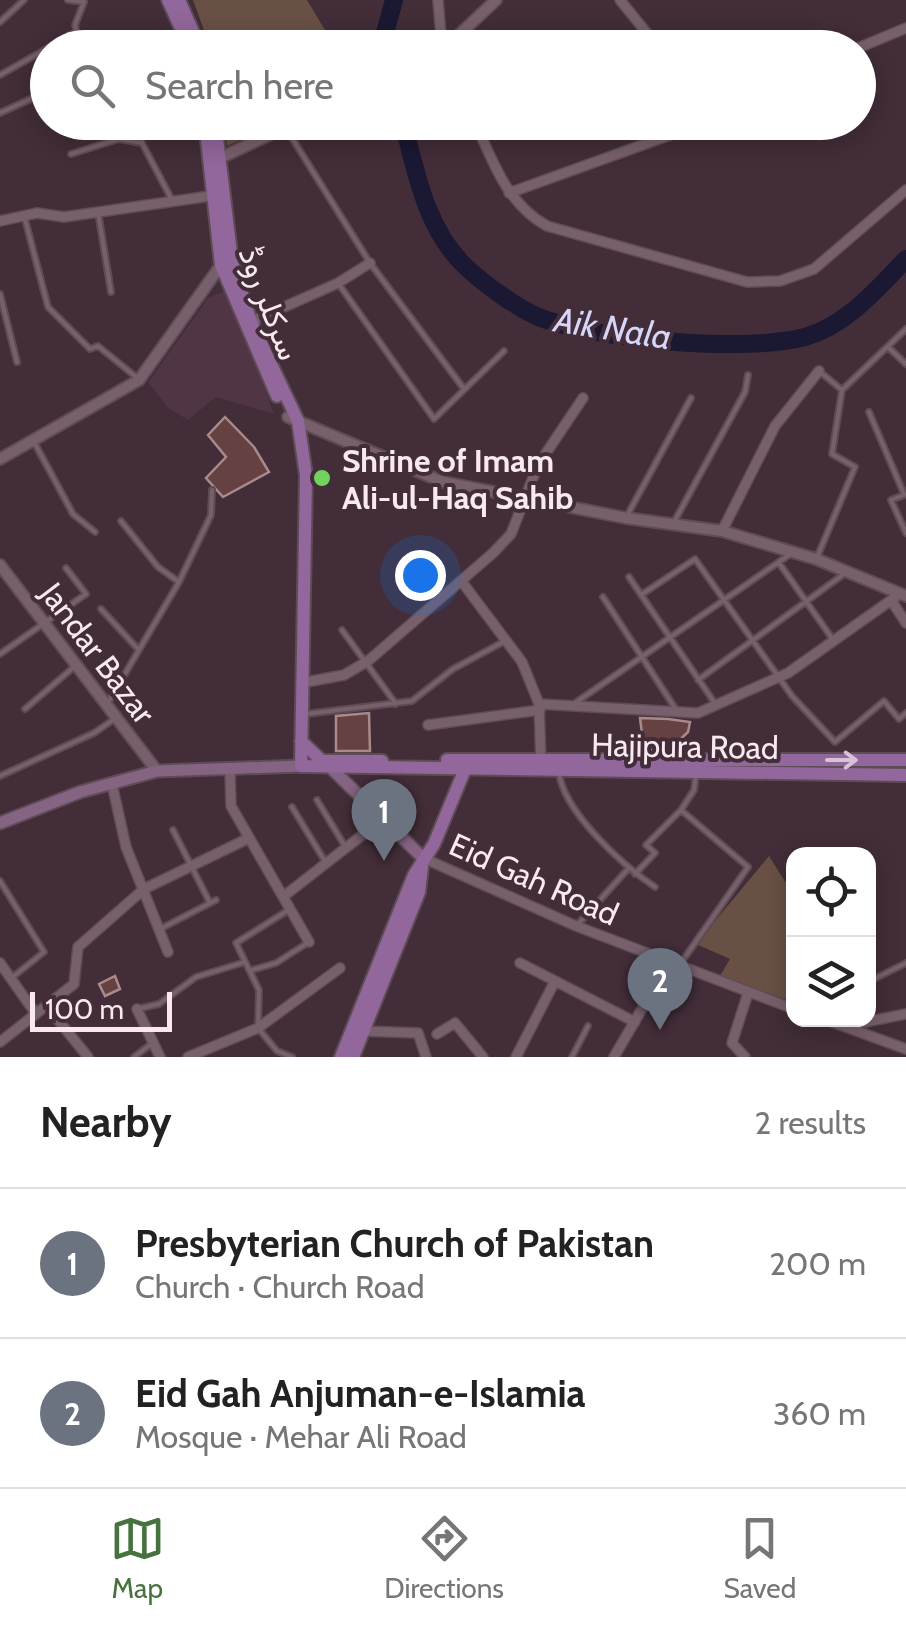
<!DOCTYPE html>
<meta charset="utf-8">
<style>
:root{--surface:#fff;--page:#f6f6f6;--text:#222;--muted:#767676;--line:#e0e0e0;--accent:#46723d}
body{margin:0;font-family:Cabin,Vazirmatn,sans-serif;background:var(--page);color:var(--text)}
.controls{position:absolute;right:30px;bottom:30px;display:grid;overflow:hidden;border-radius:20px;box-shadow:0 5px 25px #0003}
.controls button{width:90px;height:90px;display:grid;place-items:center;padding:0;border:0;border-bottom:2px solid var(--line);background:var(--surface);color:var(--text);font:50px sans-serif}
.scale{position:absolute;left:30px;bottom:25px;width:142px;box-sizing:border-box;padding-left:10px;border:5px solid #f8e9f0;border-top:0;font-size:28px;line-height:35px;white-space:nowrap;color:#f8e9f0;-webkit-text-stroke:8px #422d38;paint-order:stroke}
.you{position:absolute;left:420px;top:575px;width:35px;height:35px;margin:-25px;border:8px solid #fff;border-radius:50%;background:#1a73e8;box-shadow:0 0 0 15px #1a73e833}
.badge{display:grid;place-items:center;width:65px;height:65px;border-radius:50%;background:var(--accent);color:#fff;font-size:32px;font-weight:700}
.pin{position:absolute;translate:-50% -82px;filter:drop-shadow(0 2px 5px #0008)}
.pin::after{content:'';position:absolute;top:52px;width:35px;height:30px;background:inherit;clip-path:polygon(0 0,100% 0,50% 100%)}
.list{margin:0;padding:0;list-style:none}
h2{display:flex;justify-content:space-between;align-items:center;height:130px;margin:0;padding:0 40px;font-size:42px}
h2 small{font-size:32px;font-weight:400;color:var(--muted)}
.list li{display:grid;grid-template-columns:65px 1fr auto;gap:30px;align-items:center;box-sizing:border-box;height:150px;padding:0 40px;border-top:2px solid var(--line)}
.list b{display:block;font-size:38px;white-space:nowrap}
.list p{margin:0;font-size:32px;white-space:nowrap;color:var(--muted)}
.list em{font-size:32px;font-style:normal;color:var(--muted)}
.icon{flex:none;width:55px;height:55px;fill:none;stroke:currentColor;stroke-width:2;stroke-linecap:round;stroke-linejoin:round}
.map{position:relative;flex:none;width:906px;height:1057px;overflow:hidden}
.search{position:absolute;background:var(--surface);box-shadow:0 5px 25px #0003;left:30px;right:30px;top:30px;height:110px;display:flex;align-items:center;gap:25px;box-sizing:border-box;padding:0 35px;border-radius:55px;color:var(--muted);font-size:38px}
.sheet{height:430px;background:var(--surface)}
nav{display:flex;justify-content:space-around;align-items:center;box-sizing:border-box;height:140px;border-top:2px solid var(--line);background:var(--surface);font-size:28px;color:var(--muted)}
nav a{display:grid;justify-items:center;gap:5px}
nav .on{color:var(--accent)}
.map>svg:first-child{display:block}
.built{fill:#503544}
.green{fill:#695044}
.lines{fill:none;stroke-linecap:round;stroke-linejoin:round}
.river{stroke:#1a1833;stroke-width:18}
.building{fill:#664142;stroke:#a88a8b;stroke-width:2.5}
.service-casing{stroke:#5e4c55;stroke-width:8}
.minor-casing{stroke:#5e4c55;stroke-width:12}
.tertiary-casing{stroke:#5e4c55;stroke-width:14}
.secondary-casing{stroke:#5e4c55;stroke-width:15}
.primary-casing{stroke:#5e4c55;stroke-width:16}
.service{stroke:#785f6c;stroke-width:4}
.minor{stroke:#785f6c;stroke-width:9}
.tertiary{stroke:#785f6c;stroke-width:10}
.secondary{stroke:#856383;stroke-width:11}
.primary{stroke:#92679b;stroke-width:12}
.oneway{stroke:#d9c2d6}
.poi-dot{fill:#71d35e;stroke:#422d38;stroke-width:4}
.labels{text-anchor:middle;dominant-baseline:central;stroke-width:8;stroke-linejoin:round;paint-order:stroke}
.street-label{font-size:32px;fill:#f8e9f0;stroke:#422d38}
.poi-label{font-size:32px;font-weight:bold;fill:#f8e9f0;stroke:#422d38;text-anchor:start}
.water-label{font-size:35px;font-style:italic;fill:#d6d6fa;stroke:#422d38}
</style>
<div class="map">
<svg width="906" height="1057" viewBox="0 0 906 1057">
<rect width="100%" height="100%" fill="#422d38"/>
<!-- built -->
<path class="built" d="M228 289 274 414 216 397 188 420 168 408 148 382 208 298Z"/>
<!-- green -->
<path class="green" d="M193 0H307L328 35 326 47 233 48 229 43 225 47H210Z
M223 123V122L276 123 227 146Z
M769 856 793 894V913L788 916 793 938V991L780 1004 717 981 730 959 696 944Z"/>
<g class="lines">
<!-- river -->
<path class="river" d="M381 48 394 0
M403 122C416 172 426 230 466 267 484 284 518 309 541 318 600 340 744 353 805 337 847 325 877 289 906 259"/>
</g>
<!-- building -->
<path class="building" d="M225 417 254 447 269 472 223 497 206 478 226 457 208 435Z
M369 713 370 751H336V716Z
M640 718 668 719 690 722 688 732 669 750H644Z
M115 976 120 989 105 996 99 984Z"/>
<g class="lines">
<!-- service casing -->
<g class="service-casing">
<path id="service" d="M68 0 84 2
M0 22 24 0
M49 47 75 32
M80 48 75 25 84 2
M0 75 48 48
M0 113 48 91
M137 122 142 143 172 200
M287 130 370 263 464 389
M71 154 119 139 142 143
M98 212 111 292
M25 219 48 307 90 349 98 346 136 377
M338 283 434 419 504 351
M0 294 17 362
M888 347 906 364
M819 371 842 390
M869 412 904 494
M34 442 73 514 95 532
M904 495 891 500 906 533
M628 514 691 398
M121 521 158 567 179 582
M674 522 745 392 748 375
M818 555 855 467 832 454 842 390 906 329
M779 563 834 641
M629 577 716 705
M641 595 695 559 792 696 835 742 884 701 899 719 906 713
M603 597 675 708
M101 609 137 648
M342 630 396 704
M0 654 86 594 66 568
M698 680 844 574
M109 701 179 582 211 515 212 490
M575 703 789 555
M25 709 75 666
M306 714 412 701 453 669 503 642
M559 772C563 811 622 865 655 887
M0 776 94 733 116 718
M317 800 346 848
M292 807 326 863
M173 830 210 903
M635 874 655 853 646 845 681 810 694 790 696 774
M0 881 44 952 14 976
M287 911 236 943 259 990 258 1028 277 1051 292 1057
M579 923 628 869
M162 928 216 900
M681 963 748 867 681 810
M252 970 276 963 309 942
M868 982 906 963
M137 1009 159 1004 196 977 245 962
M134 1057 150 1045
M572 1057 588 1026"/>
</g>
<!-- minor casing -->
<g class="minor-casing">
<path id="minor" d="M438 0 442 48
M620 0 659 48
M858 48 906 28
M475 122C493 162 507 204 547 226L747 282 780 281 814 269 906 190
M509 193 706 122
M0 221 37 213 64 217 210 196
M246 324 338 283 370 263
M722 531 775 426 819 371
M462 582 522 662 539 704 541 764
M891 600 906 623
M301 683 344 675 368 661 493 553 511 534 538 465 583 398
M539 704 698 713 788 673 897 596
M428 725 540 710
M230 771 231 806 309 942
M112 784 126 847 168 952
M423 858 576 926 794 1009
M284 896 383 819
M0 963 36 1014
M520 963 635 1022
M46 1005 88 1057
M137 1009 160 1057
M824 1019 906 1049
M845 1026 906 1014
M362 1031 418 1033 426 1057
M437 1034 455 1023 483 1057
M0 1042 74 984 78 947 144 889 247 839
M188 1057 258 1028 340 968
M516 1057 555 981
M614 1057 668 964
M745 1057 732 1043 748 993"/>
</g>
<!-- tertiary casing -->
<g class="tertiary-casing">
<path id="tertiary" d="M445 48 496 0
M214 161 296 122
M288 417 443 482 626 518 722 531 816 559 906 596
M0 459 139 380 221 265
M0 565 157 771"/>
</g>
<!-- secondary casing -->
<g class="secondary-casing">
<path id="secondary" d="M333 770 423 858
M0 823 80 792 157 771 301 766"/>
</g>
<!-- primary casing -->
<g class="primary-casing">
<path id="primary" d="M168 0 190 48
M179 0 200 48
M205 122 221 265 277 396
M215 122 232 262 251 322 298 421 306 475 301 766 906 775
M301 741 322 761H382
M447 760H906
M341 1057 414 875 434 844 468 762
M353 1057 419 892 422 866"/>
</g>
<!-- service -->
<use href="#service" class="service"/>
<!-- minor -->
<use href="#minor" class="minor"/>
<!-- tertiary -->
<use href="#tertiary" class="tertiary"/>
<!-- secondary -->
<use href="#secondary" class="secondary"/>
<!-- primary -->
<use href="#primary" class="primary"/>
</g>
<!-- one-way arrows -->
<defs><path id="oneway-shaft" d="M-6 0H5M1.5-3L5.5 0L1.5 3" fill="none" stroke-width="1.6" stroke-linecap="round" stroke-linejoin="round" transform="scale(2.5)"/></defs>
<use class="oneway" href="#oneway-shaft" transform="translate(842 760)"/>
<!-- markers -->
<circle class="poi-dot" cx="322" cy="478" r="10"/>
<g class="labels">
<!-- street labels -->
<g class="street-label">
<text transform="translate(270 303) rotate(69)">سرکلر روڈ</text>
<text transform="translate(98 653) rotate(53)">Jandar Bazar</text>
<text transform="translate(685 746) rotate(1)">Hajipura Road</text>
<text transform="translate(534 879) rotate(24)">Eid Gah Road</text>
</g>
<!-- poi labels -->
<g class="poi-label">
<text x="342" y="460">Shrine of Imam<tspan x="342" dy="37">Ali-ul-Haq Sahib</tspan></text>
</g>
<!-- water labels -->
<g class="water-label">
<text transform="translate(613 328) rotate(9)">Aik Nala</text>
</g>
</g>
</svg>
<div class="controls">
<button><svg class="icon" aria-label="locate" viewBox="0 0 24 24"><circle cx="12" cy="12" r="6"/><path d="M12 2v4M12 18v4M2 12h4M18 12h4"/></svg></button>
<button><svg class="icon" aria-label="layers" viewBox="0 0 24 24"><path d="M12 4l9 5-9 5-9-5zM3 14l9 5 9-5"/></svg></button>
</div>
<div class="scale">100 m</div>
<div class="you"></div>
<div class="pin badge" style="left:384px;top:861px;background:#6b7280">1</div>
<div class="pin badge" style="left:660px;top:1030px;background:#6b7280">2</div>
<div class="search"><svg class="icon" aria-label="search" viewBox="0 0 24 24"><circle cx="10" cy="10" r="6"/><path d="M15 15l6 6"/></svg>Search here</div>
</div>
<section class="sheet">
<h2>Nearby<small>2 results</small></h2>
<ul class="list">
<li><span class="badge" style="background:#6b7280">1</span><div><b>Presbyterian Church of Pakistan</b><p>Church · Church Road</p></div><em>200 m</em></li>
<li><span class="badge" style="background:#6b7280">2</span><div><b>Eid Gah Anjuman-e-Islamia</b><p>Mosque · Mehar Ali Road</p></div><em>360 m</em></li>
</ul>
</section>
<nav>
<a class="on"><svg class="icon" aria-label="map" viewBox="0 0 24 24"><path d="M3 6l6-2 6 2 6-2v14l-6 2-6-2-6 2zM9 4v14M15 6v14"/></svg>Map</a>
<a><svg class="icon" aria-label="directions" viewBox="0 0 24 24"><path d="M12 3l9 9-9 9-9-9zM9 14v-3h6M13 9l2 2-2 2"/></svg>Directions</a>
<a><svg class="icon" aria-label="saved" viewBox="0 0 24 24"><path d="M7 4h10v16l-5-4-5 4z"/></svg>Saved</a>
</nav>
